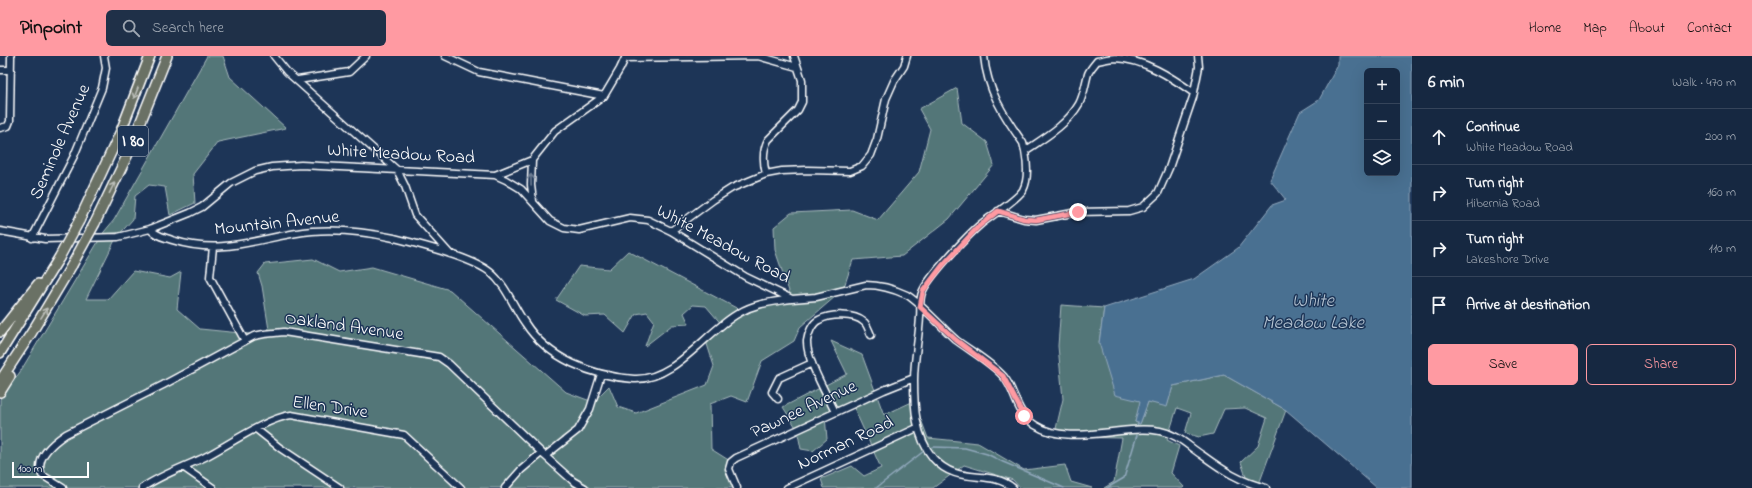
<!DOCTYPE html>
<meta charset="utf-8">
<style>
:root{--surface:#162841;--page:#1f3048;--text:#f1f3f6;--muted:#9ea6b1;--line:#35445a;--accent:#ff9aa2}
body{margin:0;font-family:"Indie Flower",sans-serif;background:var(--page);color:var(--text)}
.controls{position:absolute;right:12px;top:12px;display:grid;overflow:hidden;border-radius:6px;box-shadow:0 4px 16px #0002}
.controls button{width:36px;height:36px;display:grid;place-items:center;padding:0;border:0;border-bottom:1px solid var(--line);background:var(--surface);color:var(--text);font:20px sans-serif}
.scale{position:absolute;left:12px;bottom:10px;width:77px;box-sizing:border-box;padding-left:4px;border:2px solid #fff;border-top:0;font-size:11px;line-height:14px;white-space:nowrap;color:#fff;-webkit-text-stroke:3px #1d3557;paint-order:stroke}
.stop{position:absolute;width:12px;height:12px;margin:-9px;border:3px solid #ff9aa2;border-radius:50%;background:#fff}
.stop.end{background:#ff9aa2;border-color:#fff;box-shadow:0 1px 4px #0008}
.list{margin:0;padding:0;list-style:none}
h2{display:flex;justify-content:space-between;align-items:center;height:52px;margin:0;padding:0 16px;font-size:17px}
h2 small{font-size:13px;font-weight:400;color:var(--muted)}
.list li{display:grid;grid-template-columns:26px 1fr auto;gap:12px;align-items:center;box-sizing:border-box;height:56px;padding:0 16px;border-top:1px solid var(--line)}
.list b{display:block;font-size:15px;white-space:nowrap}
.list p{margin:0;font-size:13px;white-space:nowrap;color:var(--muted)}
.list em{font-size:13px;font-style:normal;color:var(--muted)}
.actions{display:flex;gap:8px;padding:12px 16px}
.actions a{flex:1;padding:9px 0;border:1px solid var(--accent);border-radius:6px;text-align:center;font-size:14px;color:var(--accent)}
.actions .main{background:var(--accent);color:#111}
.icon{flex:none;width:22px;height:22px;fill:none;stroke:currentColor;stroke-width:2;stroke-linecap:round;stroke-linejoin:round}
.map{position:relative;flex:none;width:1412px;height:432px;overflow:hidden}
header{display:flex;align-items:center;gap:24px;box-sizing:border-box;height:56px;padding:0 20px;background:var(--accent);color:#111}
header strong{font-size:19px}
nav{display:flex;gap:22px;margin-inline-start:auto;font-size:14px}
.search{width:280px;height:36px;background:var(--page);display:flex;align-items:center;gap:10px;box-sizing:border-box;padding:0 14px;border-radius:6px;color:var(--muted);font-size:15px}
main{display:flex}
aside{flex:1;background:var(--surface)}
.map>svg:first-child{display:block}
.green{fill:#527678;stroke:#a8babc}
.water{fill:#496f91;stroke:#92a9bd;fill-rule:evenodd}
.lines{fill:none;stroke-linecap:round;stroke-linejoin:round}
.stream{stroke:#92a9bd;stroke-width:1.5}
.minor-casing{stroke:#fff;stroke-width:9}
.highway-casing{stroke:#fff;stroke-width:12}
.minor{stroke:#1d3557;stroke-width:6}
.highway{stroke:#6b7165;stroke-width:9}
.highway-bridge-casing{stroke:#fff;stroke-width:12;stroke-linecap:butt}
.highway-bridge{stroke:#6b7165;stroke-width:9}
.oneway{stroke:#bcbfba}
.oneway2{stroke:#6c7c92}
.route{stroke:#ff9aa2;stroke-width:5}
.labels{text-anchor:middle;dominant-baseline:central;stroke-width:3;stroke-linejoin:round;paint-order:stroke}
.shield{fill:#1d3557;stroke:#bbc2cd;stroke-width:1}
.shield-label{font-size:17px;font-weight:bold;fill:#fff}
.street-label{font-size:18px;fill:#fff;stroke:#1d3557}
.water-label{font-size:19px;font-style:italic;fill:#b6c5d3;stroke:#1d3557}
</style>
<header>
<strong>Pinpoint</strong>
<div class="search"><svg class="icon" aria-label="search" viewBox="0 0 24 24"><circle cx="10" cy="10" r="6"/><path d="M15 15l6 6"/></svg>Search here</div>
<nav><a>Home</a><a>Map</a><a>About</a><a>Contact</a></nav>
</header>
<main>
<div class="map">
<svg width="1412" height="432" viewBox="0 0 1412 432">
<rect width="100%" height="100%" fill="#1d3557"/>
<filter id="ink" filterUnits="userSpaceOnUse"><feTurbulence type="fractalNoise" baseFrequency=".025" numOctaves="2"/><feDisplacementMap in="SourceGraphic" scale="8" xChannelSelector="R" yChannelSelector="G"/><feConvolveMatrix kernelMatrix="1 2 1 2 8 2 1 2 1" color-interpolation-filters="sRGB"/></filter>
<g filter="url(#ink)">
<!-- green -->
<path class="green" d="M207 0H223L230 21 286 72 218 86 193 118 195 147 170 159 165 131 149 129 135 140 133 163 116 182 86 243H108L133 215 170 222 181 216 177 253 200 273 270 280 262 230 258 217 265 208 313 203 339 216 372 211 450 234 566 336 593 346 609 330 618 351 636 357 707 329 714 310 706 285 723 270 706 250 693 249 684 257 689 268 672 269 645 290 654 265 647 256 636 258 625 277 605 259 585 260 556 244 579 210 609 213 628 195 742 255 792 244 775 194 774 171 791 157 852 154 878 164 919 116 930 73 919 53 957 32 962 67 987 86 994 109 949 163 902 200 853 204 843 234 800 271 794 285 762 305 747 346 731 340 710 348 711 393 730 405 735 428 734 432H0V343L20 316 104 176 114 164Z
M1061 249 1104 252 1099 287 1141 345 1135 366 1140 368 1148 346 1167 350 1173 330 1224 319 1286 354 1259 428 1247 424 1241 406 1258 390 1267 362 1245 352 1224 353 1213 378 1199 381 1185 377 1191 357 1177 352 1167 384 1179 390 1171 417 1184 431 1183 432H1104L1114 426 1122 382 1054 381 1063 343 1058 290Z
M831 285 862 299 884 359 914 345 928 382 978 387 1024 414 1065 409 1071 426 1092 432H1020L1013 424 964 409 933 432H824L821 423 852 410 864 420 881 412 853 350 825 360 827 383 813 395 801 393 797 373 783 351 847 318Z"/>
<!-- water -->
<path class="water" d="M1338 0H1412V432H1377L1286 354 1224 319 1173 330 1167 351 1148 346 1140 368 1135 366 1140 345 1115 339 1099 287 1104 252 1194 223 1238 192 1272 149 1286 144 1270 124 1300 56 1319 44 1338 9ZM1367 15H1397V117H1367Z"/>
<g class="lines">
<!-- stream -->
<path class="stream" d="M1137 370 1138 367
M933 391 965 392 987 398 1003 406 1064 432
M876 432 924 395
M1107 432 1124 422 1137 379"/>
<!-- minor casing -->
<g class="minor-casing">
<path id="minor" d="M274 0 287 16 397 114 405 130 415 159 450 198
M445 0 479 16 604 40
M984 0C987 34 1004 60 1023 87L1025 95
M625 2 758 0 797 11
M0 14H11
M298 24 349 16 366 0
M0 72 8 70 10 65 11 0
M766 118C763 106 762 95 768 84L798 54 802 46V24L794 0
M495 119 532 104
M533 145 531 129 532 104 555 75 604 40 620 13 626 0
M998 155 1024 163 1036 164 1078 156 1129 155 1143 151 1158 137 1169 112 1193 41 1199 11 1198 0
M150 173C156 180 164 181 172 184 226 201 260 180 312 175 339 173 367 176 394 182 418 188 471 201 490 216 506 229 513 250 525 267 548 303 592 320 634 323 675 325 706 275 739 257 756 247 773 246 791 243
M0 175 45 183 118 181 150 173 190 157 202 151 231 127 255 115 272 111 301 109 495 119 506 124 521 133 550 165 564 172 579 174 630 162 648 164 671 175 746 221 792 243 816 241 866 229C880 229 894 233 907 239 922 248 942 272 956 284 972 296 991 306 1004 321 1017 337 1014 355 1035 369 1069 391 1122 368 1160 375 1177 378 1188 390 1202 399 1224 415 1239 425 1266 432
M671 175 713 144 732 132 766 118 782 115 807 114 850 115 862 110 871 99 877 83 886 43 894 25 904 10 907 0
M32 182 74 100 102 32 106 12 104 0
M213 191 210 221 245 285
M778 343 772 336 779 322 812 307
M835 356C827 339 806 303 807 285 808 278 812 267 819 264 830 258 854 257 864 266 867 268 869 275 871 279
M256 373 280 392 340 432
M545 400 578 374 590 353 601 318
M183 411 213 432
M63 432 42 419C34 402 54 386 66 378L163 329 254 280 264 278 284 276 439 301 449 308 545 400 573 425 585 432
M142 432C161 419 184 411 205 401 228 389 267 362 291 359L404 379 461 432
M505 432 521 414 541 397
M737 432 729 413 731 406 736 402 884 334 914 322
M787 432 917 372
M1013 432C989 412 958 431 933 402 915 380 914 351 914 324 914 303 919 282 920 261 921 253 919 244 922 237 927 222 968 179 981 168 991 160 1017 144 1023 134 1029 123 1027 106 1025 95 1044 82 1067 69 1079 48 1084 39 1085 28 1088 18 1090 13 1094 9 1097 5 1103 4 1109 2 1115 2 1144 3 1171 21 1194 37"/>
</g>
<!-- highway casing -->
<g class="highway-casing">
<path id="highway" d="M79 165 121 75 150 0
M95 167 127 100 167 0
M0 276 38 228
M0 297 59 202
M0 325 32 276 72 209
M0 336 10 320"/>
</g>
<!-- minor -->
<use href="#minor" class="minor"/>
<!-- highway -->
<use href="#highway" class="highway"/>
<!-- highway-bridge casing -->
<g class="highway-bridge-casing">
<path id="highway-bridge" d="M59 202 79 165
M72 209 95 167"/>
</g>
<!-- highway-bridge -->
<use href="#highway-bridge" class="highway-bridge"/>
</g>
<!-- one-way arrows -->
<defs><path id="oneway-shaft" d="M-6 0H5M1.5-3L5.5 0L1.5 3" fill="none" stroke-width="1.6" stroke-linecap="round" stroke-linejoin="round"/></defs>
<g class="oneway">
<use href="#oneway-shaft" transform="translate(136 37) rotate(111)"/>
<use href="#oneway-shaft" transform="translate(112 132) rotate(-64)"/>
<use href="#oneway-shaft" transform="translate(44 257) rotate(-58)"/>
</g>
<use class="oneway2" href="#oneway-shaft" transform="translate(531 124) rotate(-91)"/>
</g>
<g class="lines" filter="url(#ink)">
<!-- route -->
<path class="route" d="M1024 360 1003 320 956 284 920 251 923 235 942 210 978 171 998 155 1024 163 1036 164 1078 156"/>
</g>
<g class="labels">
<!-- shield labels -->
<rect class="shield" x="118" y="70" width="30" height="30" rx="3"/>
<g class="shield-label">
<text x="133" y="85">I 80</text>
</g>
<!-- street labels -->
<g class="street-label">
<text transform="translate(61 86) rotate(-66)">Seminole Avenue</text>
<text transform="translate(401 99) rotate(3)">White Meadow Road</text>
<text transform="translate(277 168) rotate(-6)">Mountain Avenue</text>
<text transform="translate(723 189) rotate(28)">White Meadow Road</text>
<text transform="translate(344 271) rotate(8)">Oakland Avenue</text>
<text transform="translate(330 352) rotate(8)">Ellen Drive</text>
<text transform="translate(804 354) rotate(-25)">Pawnee Avenue</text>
<text transform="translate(846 388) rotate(-25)">Norman Road</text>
</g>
<!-- water labels -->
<g class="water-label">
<text x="1313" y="245">White<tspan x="1313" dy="22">Meadow Lake</tspan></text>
</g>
</g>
</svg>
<div class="controls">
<button>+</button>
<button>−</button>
<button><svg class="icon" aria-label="layers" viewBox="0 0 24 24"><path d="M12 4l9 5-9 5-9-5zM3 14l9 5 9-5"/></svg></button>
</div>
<div class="scale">100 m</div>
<div class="stop" style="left:1024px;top:360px"></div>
<div class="stop end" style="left:1078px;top:156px"></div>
</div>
<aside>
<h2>6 min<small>Walk · 470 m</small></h2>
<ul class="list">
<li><svg class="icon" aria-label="ahead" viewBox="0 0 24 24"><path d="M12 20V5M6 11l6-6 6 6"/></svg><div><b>Continue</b><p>White Meadow Road</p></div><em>200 m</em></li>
<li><svg class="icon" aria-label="right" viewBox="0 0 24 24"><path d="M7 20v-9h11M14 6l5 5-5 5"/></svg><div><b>Turn right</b><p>Hibernia Road</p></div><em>160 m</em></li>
<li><svg class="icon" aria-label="right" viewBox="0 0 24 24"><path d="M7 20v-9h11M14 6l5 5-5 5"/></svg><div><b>Turn right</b><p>Lakeshore Drive</p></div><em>110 m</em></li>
<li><svg class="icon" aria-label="arrive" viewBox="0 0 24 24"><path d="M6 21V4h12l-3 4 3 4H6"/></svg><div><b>Arrive at destination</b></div></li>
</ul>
<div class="actions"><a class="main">Save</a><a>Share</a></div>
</aside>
</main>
